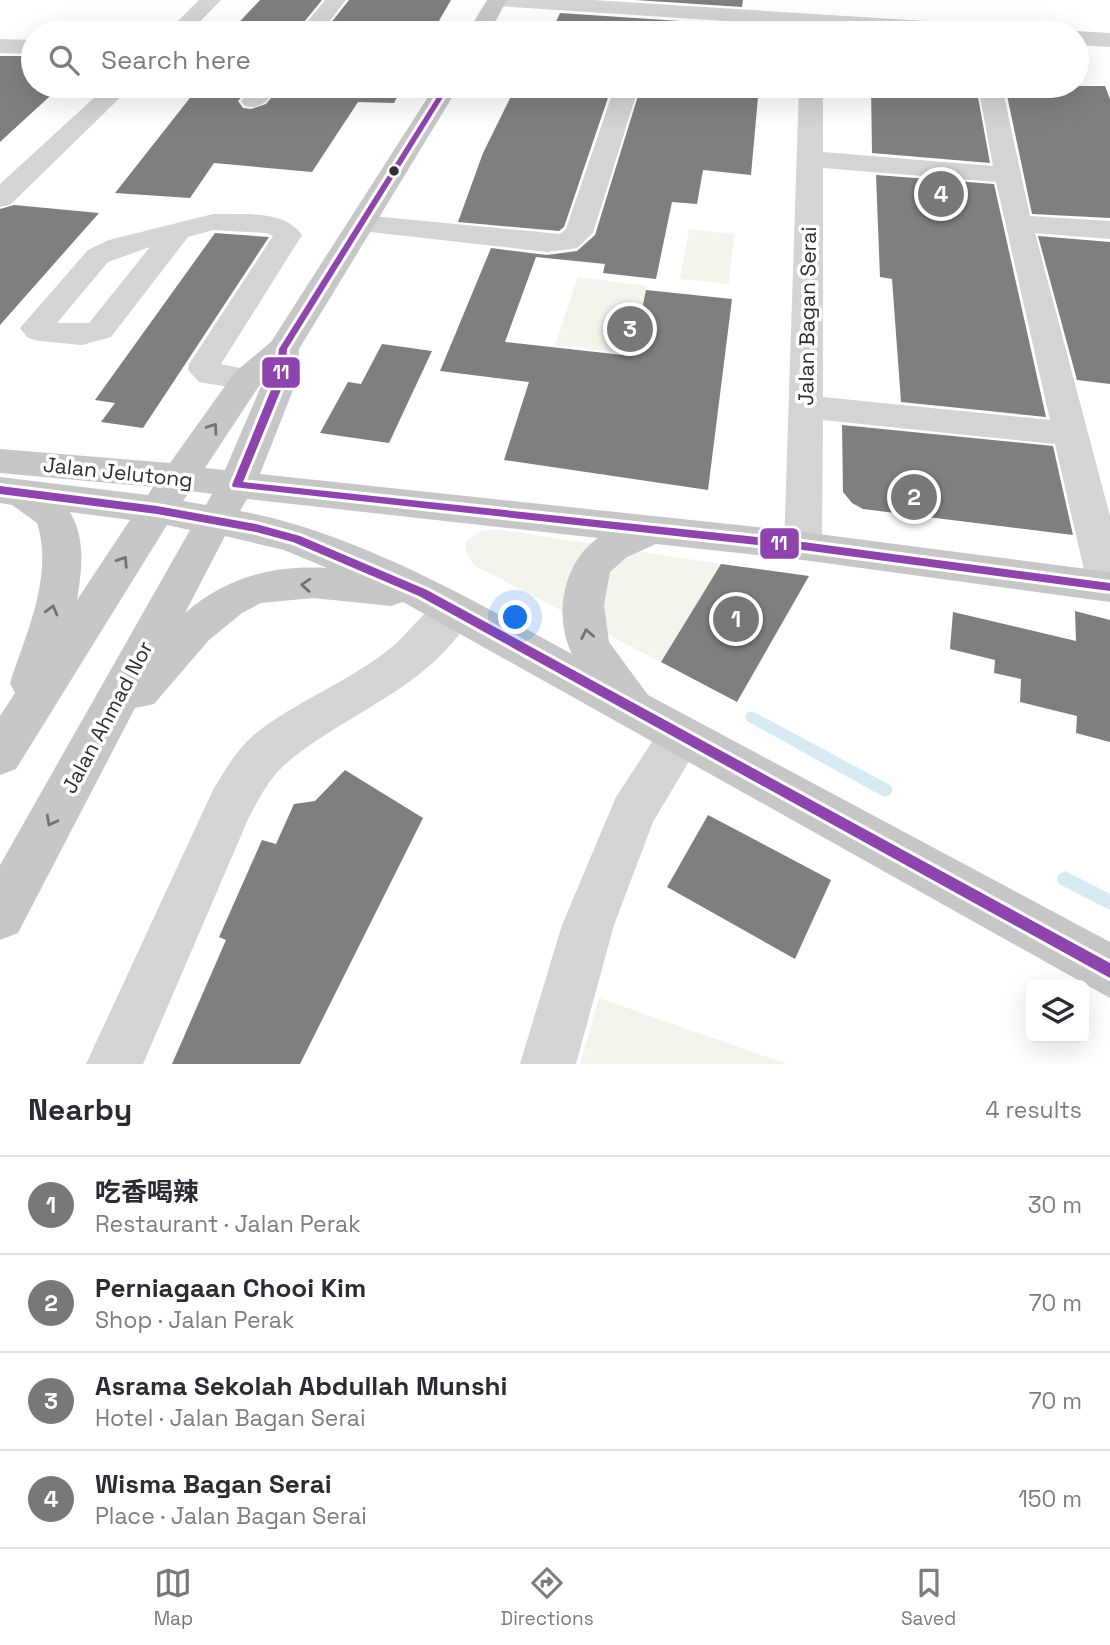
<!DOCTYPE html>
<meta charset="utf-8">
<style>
:root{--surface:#fff;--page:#f7f7f7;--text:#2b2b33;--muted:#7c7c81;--line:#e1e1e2;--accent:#787878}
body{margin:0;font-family:"Space Grotesk","Noto Sans SC",sans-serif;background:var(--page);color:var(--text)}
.controls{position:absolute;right:21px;bottom:21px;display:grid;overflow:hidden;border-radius:10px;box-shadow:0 7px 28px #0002}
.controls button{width:63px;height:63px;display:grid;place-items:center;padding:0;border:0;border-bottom:2px solid var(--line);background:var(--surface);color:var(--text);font:35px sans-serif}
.you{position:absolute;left:516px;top:618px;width:24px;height:24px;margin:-18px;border:5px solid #fff;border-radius:50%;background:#1a73e8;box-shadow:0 0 0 10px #1a73e833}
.badge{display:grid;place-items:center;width:46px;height:46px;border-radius:50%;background:var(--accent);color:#fff;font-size:23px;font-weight:700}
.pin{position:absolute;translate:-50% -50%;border:4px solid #fff;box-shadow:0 2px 7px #0006}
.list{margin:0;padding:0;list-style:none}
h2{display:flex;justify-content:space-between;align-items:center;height:91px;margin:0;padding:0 28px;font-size:30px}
h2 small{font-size:23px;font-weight:400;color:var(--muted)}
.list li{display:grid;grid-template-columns:46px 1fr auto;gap:21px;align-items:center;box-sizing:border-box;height:98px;padding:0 28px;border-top:2px solid var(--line)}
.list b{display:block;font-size:26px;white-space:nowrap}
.list p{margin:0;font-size:23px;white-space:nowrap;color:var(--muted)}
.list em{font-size:23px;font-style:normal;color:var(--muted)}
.icon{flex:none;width:38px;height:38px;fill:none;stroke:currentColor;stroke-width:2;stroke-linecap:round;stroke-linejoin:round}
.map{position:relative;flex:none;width:1110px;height:1064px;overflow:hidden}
.search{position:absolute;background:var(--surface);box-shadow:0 7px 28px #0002;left:21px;right:21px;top:21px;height:77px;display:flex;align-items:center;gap:18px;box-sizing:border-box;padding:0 24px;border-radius:38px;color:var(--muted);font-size:26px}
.sheet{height:483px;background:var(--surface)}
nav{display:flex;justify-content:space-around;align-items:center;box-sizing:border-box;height:98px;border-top:2px solid var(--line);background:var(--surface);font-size:19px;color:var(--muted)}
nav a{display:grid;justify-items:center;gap:4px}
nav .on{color:var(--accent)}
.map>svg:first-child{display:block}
.green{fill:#f1f5ec}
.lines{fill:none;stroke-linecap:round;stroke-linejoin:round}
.stream{fill:#d8eaf2;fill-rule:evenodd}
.building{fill:#7f7f7f}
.minor{fill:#d4d4d4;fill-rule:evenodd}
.major{fill:#c7c7c7;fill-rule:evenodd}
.bus-1-casing{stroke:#fff;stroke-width:6}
.bus-1{fill:#8e44ad;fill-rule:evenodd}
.oneway{stroke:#737373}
.bus-dot{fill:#2f2f2f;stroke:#fff;stroke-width:2.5}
.labels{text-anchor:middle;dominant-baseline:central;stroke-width:7;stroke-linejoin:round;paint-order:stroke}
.street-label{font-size:21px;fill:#2f2f2f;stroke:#fff}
.line-badge{stroke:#fff;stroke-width:2.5}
.badge-label{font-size:19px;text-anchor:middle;font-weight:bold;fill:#fff}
</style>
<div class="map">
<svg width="1110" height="1064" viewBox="0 0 1110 1064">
<rect width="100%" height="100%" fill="#fff"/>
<!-- green -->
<path class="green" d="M689 229 734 234 729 284 680 279Z
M578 277 647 286 629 354 555 345Z
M496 529 721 564 661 662 475 566 466 554V541L478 532Z
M599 998 787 1064H580Z"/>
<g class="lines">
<!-- stream -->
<path class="stream" d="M752 711 890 785 893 790 890 795 885 797 880 795 747 721 745 717 747 713Z
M1065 871 1110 894V910L1059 884 1057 879 1059 874Z"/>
</g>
<!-- building -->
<path class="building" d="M260 0H322L295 33H229Z
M349 0H451L432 33H323Z
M635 0H743L742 7Z
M560 13 740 25 739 33H551Z
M0 56H33V86H61L0 142Z
M179 86H251L238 101 243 108 251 109 266 104 281 86H403L394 103 358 102 312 172 214 163 190 198 115 193 193 94 172 93Z
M516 86H612L564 227 559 231 458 222 483 153Z
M641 86H759L751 175 703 170 697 204 672 202 656 279 603 273 605 264 536 257 505 342 632 356 646 290 732 299 708 490 504 460 529 382 440 371 491 248 547 255 577 251 595 235Z
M871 86H976L990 163 872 153Z
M1005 86H1105L1110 99V218L1032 214Z
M876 175 994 184 1046 417 901 402 892 279 880 277Z
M14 205 99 213 0 325V209Z
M215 233 269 237 143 428 101 422 115 403 95 400Z
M1038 236 1110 242V384L1077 380Z
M382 344 432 351 389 443 320 433 348 382 361 384Z
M842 425 1053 446 1073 535 863 509 852 503 843 492Z
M721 564 809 576 737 702 661 662Z
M1075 611 1110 620V742L1076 733 1077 716 1020 702 1021 679 994 673 995 660 950 649 953 612 1076 641Z
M345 770 423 818 300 1064H172L226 940 219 937 262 840 276 844 294 804 315 801Z
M708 815 831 880 795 959 667 887Z"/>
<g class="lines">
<!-- minor -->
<path class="minor" d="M199 0H221L189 33H166Z
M325 0H346L320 33H298Z
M487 0H593L1006 26 1017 33H910L497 6Z
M1077 31 1110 33V47L1077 45V33H1070Z
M0 39 33 40V54L0 53Z
M107 86H132L10 205 0 207V184Z
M254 86H278C269 99 262 110 245 106L241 101Z
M615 86H639L593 233 577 248 547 252 362 231 352 229 348 223 352 217 362 215 560 234 566 229Z
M799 86H823V152L993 166 978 86H1002L1030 216 1110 221V239L1035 233 1110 516V602L1094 598 1088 587 1055 444 823 420 822 546 817 556 803 560 789 556 784 546ZM823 168 996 182 1050 420 823 397Z
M213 214C242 215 284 209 302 235L221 364 259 372 264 379 259 386 247 390 199 382 188 370 189 364 273 236 267 233 213 230 188 237 111 337 82 345 39 341 28 338 20 328 88 250 109 240ZM150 247 89 323H57L108 262Z
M453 595 468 600 474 611C434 686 351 710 289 761 270 776 260 797 249 817L143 1064H86L213 790C225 770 237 749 255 734 293 703 348 682 388 650 411 633 426 604 453 595Z
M681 716 697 722 704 736 653 822 614 925 576 1064H520L562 925 616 797 665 722Z"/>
<!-- major -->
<path class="major" d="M487 0H507L489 33H467Z
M435 86H459L299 349 297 380 260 474 803 532 1110 572V602L803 560 656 544 627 557 610 572 604 605 609 642 648 695 1110 942V998L403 602 391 606 313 598 261 603 242 613 209 640 154 704 135 708 18 933 0 940V865L190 530 167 525 16 769 0 775V716L15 693 10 683C26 634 54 575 37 523L12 505 0 503V477L148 495 153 487 0 473V449L170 463 235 372 271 342ZM262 384 225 470 205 468 259 386ZM190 491 212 494 206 505 183 501ZM247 499 598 538C563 562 553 617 572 654 470 599 355 532 240 511ZM70 512 130 520 77 600C82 569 86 540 70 512ZM225 536 284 550 327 568C273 565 226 577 185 613Z"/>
<!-- bus-1 casing -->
<g class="bus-1-casing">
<path id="bus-1" d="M444 86H450L287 349 285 380 243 482 803 542 1110 583V591L803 550 233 487 232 485 275 380 279 349Z
M0 486 157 506 256 524 300 536 427 590 1110 963V978L419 596 293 542 256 532 157 514 0 494Z"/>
</g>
<!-- bus-1 -->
<use href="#bus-1" class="bus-1"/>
</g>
<!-- one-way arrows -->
<defs><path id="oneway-chevron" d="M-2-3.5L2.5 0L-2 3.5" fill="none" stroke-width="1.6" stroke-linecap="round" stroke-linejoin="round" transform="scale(1.75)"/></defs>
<g class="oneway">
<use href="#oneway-chevron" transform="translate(213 428) rotate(-55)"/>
<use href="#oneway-chevron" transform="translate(123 561) rotate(-57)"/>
<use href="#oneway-chevron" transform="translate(306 585) rotate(-176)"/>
<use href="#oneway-chevron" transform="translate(52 610) rotate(-75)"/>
<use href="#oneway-chevron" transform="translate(587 634) rotate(-101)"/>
<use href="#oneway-chevron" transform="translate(51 821) rotate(118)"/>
</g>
<!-- markers -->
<circle class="bus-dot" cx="394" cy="171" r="6"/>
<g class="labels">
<!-- street labels -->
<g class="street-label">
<text transform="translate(807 316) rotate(-89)">Jalan Bagan Serai</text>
<text transform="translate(118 472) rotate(6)">Jalan Jelutong</text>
<text transform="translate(107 717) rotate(-62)">Jalan Ahmad Nor</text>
</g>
</g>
<g class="line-badge">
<rect x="261" y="356" width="40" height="33" rx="7" fill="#8e44ad"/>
<rect x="759" y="527" width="41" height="33" rx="7" fill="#8e44ad"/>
</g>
<g class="badge-label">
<text x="281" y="379">11</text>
<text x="779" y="550">11</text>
</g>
</svg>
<div class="controls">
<button><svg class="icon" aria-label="layers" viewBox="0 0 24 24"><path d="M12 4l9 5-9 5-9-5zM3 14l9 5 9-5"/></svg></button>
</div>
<div class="you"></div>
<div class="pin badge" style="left:736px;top:619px">1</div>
<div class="pin badge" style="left:914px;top:497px">2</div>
<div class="pin badge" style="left:630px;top:329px">3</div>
<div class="pin badge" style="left:941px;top:194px">4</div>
<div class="search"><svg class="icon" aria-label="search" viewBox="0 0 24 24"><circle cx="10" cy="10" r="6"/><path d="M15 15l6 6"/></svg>Search here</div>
</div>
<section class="sheet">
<h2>Nearby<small>4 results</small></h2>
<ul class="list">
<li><span class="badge">1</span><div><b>吃香喝辣</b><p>Restaurant · Jalan Perak</p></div><em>30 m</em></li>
<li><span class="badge">2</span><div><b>Perniagaan Chooi Kim</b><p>Shop · Jalan Perak</p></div><em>70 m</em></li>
<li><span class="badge">3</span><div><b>Asrama Sekolah Abdullah Munshi</b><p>Hotel · Jalan Bagan Serai</p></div><em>70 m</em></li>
<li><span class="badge">4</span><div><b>Wisma Bagan Serai</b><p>Place · Jalan Bagan Serai</p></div><em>150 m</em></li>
</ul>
</section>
<nav>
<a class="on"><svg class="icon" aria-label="map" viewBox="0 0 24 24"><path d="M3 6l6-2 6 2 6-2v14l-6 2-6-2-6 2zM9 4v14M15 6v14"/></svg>Map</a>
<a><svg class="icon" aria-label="directions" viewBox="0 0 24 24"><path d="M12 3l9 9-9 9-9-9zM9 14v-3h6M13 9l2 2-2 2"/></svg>Directions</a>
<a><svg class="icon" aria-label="saved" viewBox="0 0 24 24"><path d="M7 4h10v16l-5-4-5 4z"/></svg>Saved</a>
</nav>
